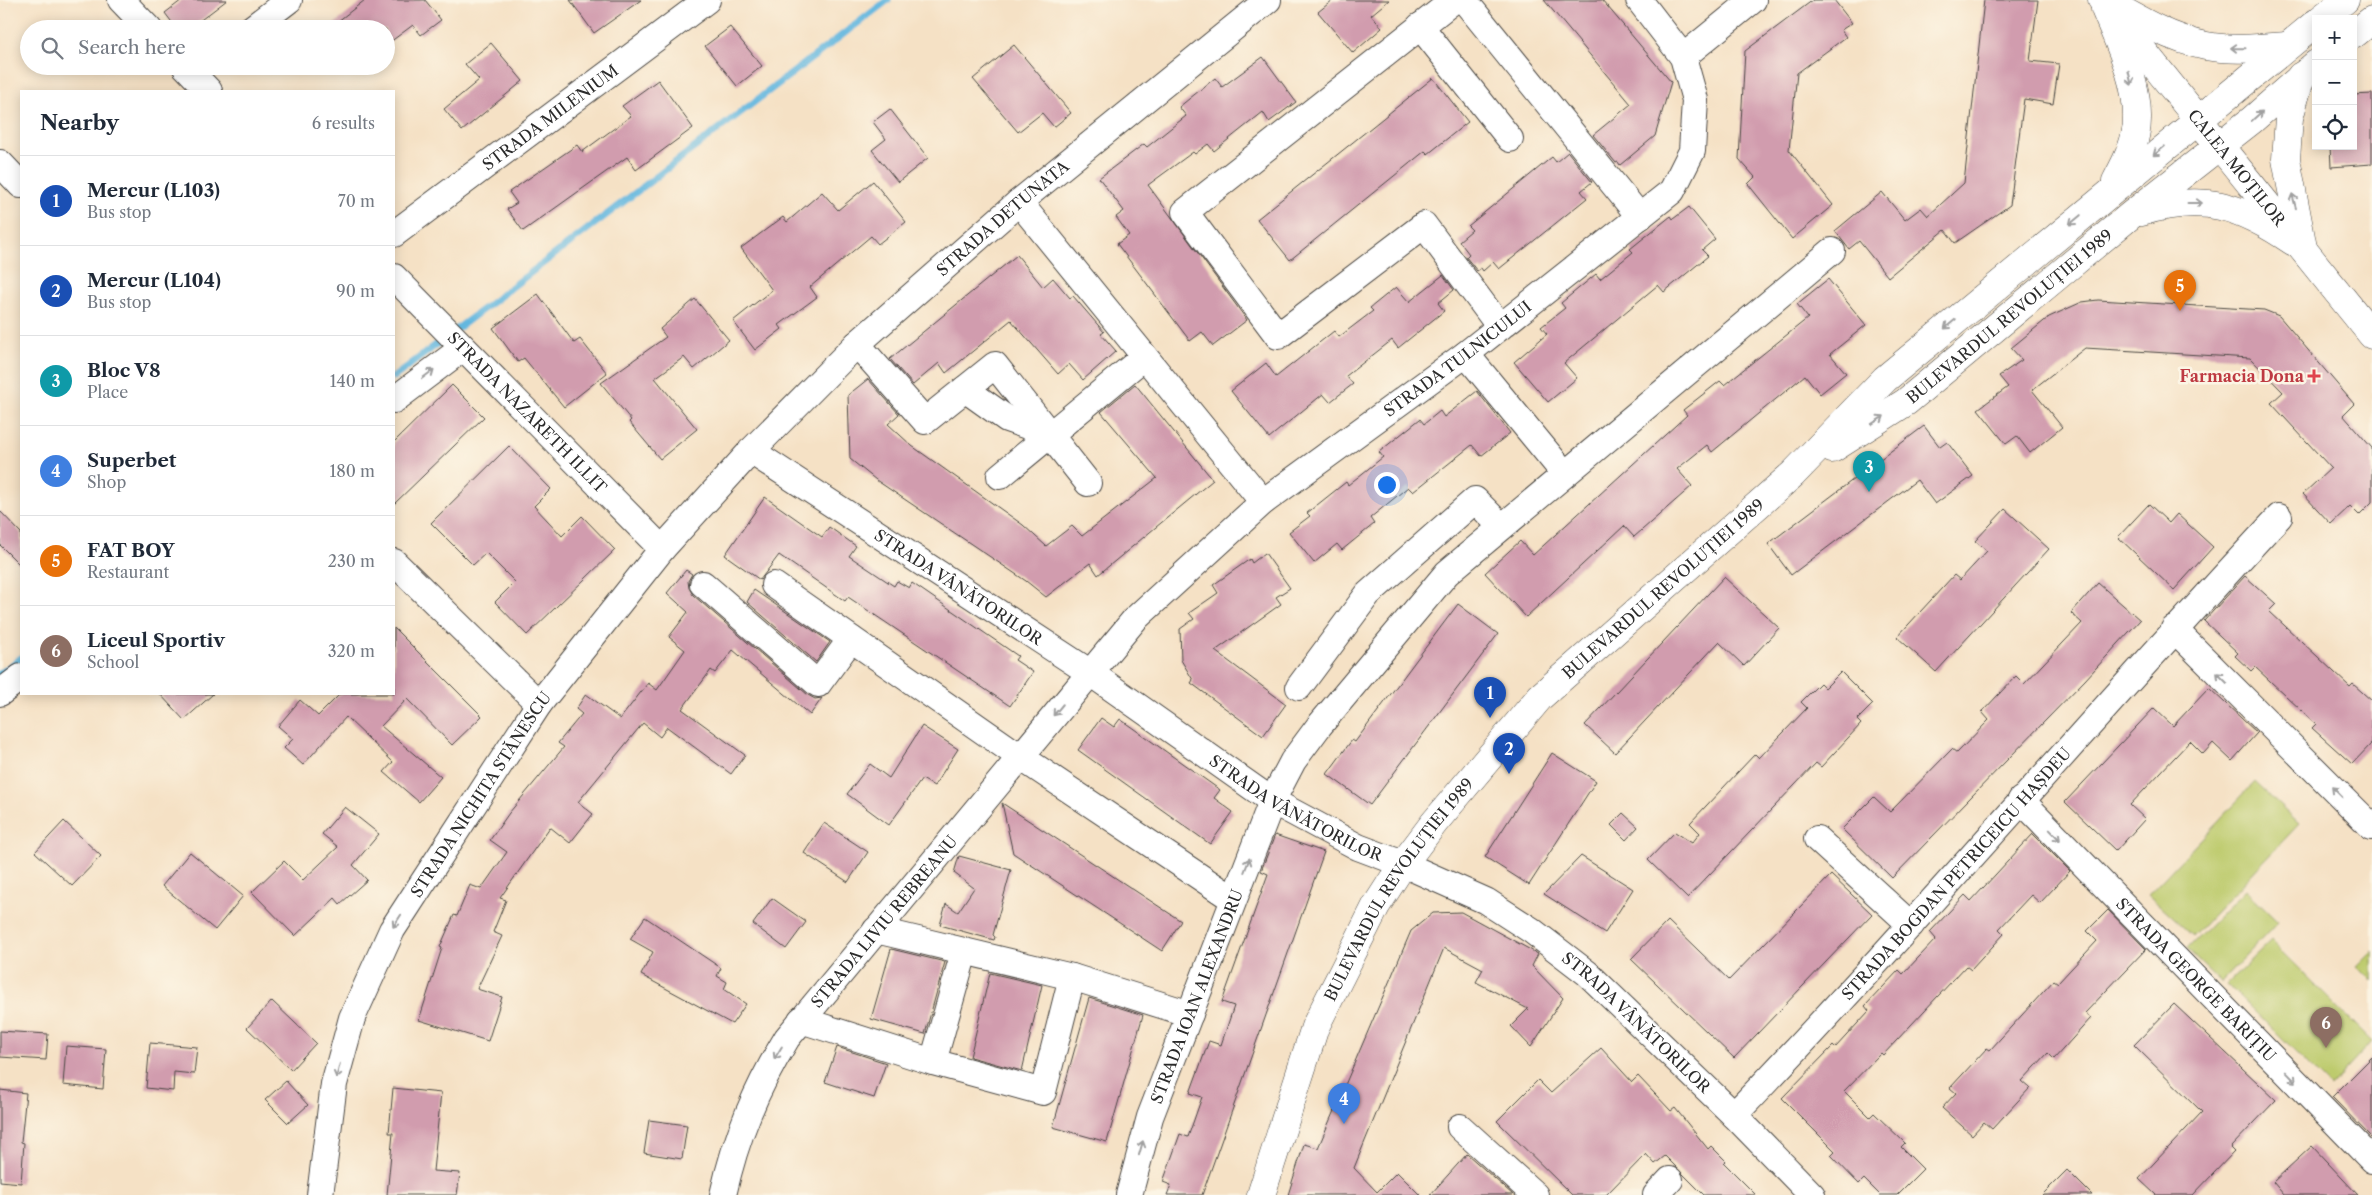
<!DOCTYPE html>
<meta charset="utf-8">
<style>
:root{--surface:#fff;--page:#f6f6f7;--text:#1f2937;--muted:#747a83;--line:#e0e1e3;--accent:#111827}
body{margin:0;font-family:"Libre Caslon Text",serif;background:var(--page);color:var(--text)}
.controls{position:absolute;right:15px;top:15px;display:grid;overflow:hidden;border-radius:0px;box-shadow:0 2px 12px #0003}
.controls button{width:45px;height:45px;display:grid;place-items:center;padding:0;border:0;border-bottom:1px solid var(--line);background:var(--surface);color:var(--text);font:25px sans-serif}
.you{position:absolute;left:1386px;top:484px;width:18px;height:18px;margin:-12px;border:4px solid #fff;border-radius:50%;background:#1a73e8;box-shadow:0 0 0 8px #1a73e833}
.badge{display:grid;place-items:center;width:32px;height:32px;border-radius:50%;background:var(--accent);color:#fff;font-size:16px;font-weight:700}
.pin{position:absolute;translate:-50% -41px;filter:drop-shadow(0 1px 2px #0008)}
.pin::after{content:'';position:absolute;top:26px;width:18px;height:15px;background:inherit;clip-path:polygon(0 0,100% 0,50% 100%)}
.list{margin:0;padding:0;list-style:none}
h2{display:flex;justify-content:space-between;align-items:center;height:65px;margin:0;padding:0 20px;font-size:21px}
h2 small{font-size:16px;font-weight:400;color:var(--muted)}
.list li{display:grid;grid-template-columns:32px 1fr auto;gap:15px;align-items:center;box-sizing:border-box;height:90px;padding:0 20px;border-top:1px solid var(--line)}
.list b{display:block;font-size:19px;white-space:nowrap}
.list p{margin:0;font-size:16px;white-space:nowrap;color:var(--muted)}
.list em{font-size:16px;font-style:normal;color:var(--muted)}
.icon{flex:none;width:28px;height:28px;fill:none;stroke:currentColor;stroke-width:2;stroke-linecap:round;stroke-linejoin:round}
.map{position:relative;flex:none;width:2372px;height:1195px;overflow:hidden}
.search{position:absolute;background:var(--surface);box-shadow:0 2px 12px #0003;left:20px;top:20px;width:375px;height:55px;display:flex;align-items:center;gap:12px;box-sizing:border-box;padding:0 18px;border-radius:28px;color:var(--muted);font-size:19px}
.panel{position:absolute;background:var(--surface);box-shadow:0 2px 12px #0003;left:20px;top:90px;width:375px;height:605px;border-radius:0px}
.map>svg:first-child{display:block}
.green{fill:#bdcb6d;stroke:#747b4c}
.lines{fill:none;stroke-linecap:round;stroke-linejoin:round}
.stream{stroke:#63b7df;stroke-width:7}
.building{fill:#d19cae}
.street-casing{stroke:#494642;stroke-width:28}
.secondary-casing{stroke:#494642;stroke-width:29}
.primary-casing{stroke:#494642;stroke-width:29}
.street{stroke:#fff;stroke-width:26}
.secondary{stroke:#fff;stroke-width:28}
.primary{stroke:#fff;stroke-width:28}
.oneway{stroke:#a0a0a0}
.health-dot{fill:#e0444e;stroke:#fcf5e5;stroke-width:2}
.labels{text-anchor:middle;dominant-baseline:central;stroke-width:5;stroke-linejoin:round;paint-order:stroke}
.street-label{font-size:16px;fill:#2b2b2b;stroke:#fcf5e5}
.health-label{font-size:16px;font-weight:bold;fill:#be3a42;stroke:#fcf5e5;text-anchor:end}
</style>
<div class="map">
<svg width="2372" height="1195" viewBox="0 0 2372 1195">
<rect width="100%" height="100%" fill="#fcf5e5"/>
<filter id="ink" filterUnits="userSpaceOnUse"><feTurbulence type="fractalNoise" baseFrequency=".02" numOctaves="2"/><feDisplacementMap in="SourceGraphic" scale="10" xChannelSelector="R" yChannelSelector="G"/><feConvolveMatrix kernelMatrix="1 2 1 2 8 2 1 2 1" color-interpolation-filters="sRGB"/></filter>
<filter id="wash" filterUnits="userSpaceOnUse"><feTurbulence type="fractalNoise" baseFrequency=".0096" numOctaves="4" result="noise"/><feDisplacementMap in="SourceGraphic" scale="20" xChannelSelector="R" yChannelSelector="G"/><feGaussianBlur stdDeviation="1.12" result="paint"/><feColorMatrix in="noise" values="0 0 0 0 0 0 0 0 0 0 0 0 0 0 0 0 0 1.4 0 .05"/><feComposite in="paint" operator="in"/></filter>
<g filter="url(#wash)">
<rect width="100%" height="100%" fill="#f5e1c5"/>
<!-- green -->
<path class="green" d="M2255 782 2299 824 2193 936 2148 895Z
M2245 890 2278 922 2221 982 2187 949Z
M2271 941 2372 1042 2330 1087 2227 984Z
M2372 951V981L2357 966Z"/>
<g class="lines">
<!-- stream -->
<path class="stream" d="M394 377 888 0
M0 674 21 658"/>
</g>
<g id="blocks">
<!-- building -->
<path class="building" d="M182 0H227L189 29H177L165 13Z
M365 0H425L441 20 421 35 413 25 386 45V29H328Z
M570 0H641L594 33Z
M1333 0H1389L1371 15 1382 28 1353 53 1318 12Z
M1544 0H1602L1671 82 1655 136 1620 165 1618 162 1616 163 1593 135 1631 104Z
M1813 0H1834L1852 23 1841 30 1846 37 1797 73 1789 150 1833 205 1792 239 1748 184 1755 177 1739 159 1745 51Z
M1984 0H2038L2030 61 2059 64 2053 104 2024 99 2010 205 1955 243 1945 230 1888 277 1859 241 1849 249 1835 231 1882 192 1905 220 1921 208 1928 216 1964 183Z
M730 27 762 66 737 86 705 46Z
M491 43 523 81 462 131 444 109 479 80 465 64Z
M1014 45 1071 113 1054 127 1042 113 1018 132 973 79Z
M1263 57 1296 102 1269 122 1263 112 1214 151 1208 144 1195 154 1193 152 1148 185 1247 320 1213 346 1202 332 1190 341 1117 244 1129 235 1116 217 1124 211 1099 178 1144 144 1147 147 1186 116 1179 107 1215 78 1222 87Z
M1433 78 1468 122 1428 154 1425 151 1290 260 1257 219Z
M658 80 693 128 636 170 627 157 523 231 507 209 517 203 509 192 577 145 582 152 631 116 622 106Z
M2372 94V164L2331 167 2330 146H2353V95Z
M890 109 928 158 898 182 872 150 886 139 873 122Z
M1568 152 1592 182 1581 191 1587 198 1499 269 1493 262 1483 271 1481 268 1477 271 1466 257 1469 254 1459 241 1472 230 1468 226 1552 157 1556 162Z
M873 181 906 222 878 244 871 236 810 287 817 297 779 325 782 329 755 350 733 321 772 290 741 248 783 217 787 222 822 192 838 210Z
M1689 207 1715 239 1702 250 1708 256 1664 292 1658 285 1564 363 1577 378 1548 402 1514 362 1547 334 1541 327 1565 308 1561 303 1596 274 1600 279 1633 252 1630 249 1671 216 1673 219Z
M1017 255 1043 287 1053 278 1070 298 1073 296 1104 332 1101 334 1116 351 1083 380 1069 364 1058 374 1011 320 946 373 939 363 913 385 890 359Z
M1443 275 1454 290 1438 303 1444 311 1398 348 1392 340 1346 376 1353 384 1330 402 1323 394 1269 438 1231 391 1266 363 1276 377 1334 331 1339 337 1373 311 1370 308 1396 287 1409 302Z
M1828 279 1866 325 1830 354 1846 373 1820 394 1805 375 1712 452 1707 445 1677 469 1692 486 1634 537 1624 526 1526 617 1485 573 1520 541 1533 555 1687 415 1683 410 1720 381 1724 385 1808 318 1797 304Z
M538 294 574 343 580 339 607 373 564 407 524 358 518 362 493 328Z
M695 299 729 340 694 369 684 357 655 378 697 429 660 459 629 422 631 420 601 383 666 337 660 329Z
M2098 300 2264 310 2279 316 2354 404 2343 415 2372 448V502L2359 515 2350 506 2331 524 2303 494 2331 468 2271 403 2283 392 2250 358 2085 348 2032 390 2062 427 2030 453 2017 436 2006 444 1978 409 2008 387 1999 376 2022 360 2011 348 2049 317 2082 302Z
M868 379 899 414 888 424 912 446 1023 525 1046 546 1072 526 1082 536 1157 478 1101 412 1135 384 1213 480 1098 575 1090 563 1046 597 1026 581 876 480 850 459 848 395Z
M452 385 484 417 394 504V442Z
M1477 391 1510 433 1481 456 1472 445 1413 492 1408 487 1370 518 1374 524 1342 550 1337 544 1314 563 1289 532 1310 516 1307 513 1346 482 1348 485 1383 457 1379 452 1420 419 1424 424 1440 411 1444 417Z
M1924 426 1940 447 1947 442 1973 476 1935 504 1917 480 1791 575 1768 544Z
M509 446 551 489 534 506 562 536 582 516 615 550 527 635 495 602 515 582 486 553 473 565 431 523Z
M765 497 822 537 829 527 856 546 849 556 894 586 897 581 909 588 912 583 1018 656 1015 660 1033 672 1010 706 848 597 845 601 779 555 760 580 725 555Z
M2149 504 2169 523 2177 514 2213 547 2174 590 2118 537Z
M2005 509 2049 549 1936 672 1897 637 1954 575 1960 580 1987 551 1975 541Z
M0 511 21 533V566L0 545Z
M1265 553 1290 588 1276 597 1281 604 1215 651 1286 704 1263 736 1191 683 1193 680 1181 660 1180 629 1194 619 1189 613 1218 593 1213 585 1250 559 1252 563Z
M686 570 692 574 688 581 689 588 693 595 808 695 815 699 822 698 810 715 733 650 715 673 711 670 682 709 745 755 731 774 667 727 660 737 643 723 578 802 593 814 570 843 550 827 500 898 506 900 493 932 502 936 477 989 502 997 488 1041 419 1020 442 948 440 947 454 915 457 916 470 885 481 889 507 852 490 840 509 813 564 747 558 743 582 714 576 709 586 694 620 719 648 683 657 690 685 650 669 637 688 612 667 593Z
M2245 576 2276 604 2269 611 2350 687 2353 684 2372 701V743L2352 764 2312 728 2316 724 2255 667 2251 671 2235 656 2238 653 2204 621Z
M1724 577 1779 628 1744 666 1719 642 1615 753 1585 725Z
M2098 583 2140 620 2085 680 1892 878 1842 829 1874 797 1890 812 1952 749 1957 753 1989 720 1982 712 2016 676 2024 684 2082 623 2071 613Z
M754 590 830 642 816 662 747 602Z
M1458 604 1498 634 1370 805 1327 774 1352 740 1355 742Z
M394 628 482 716 452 745 407 699 381 726 441 777 419 802 384 772 393 762 346 717 303 765 284 748 293 739 278 726 300 700 318 716 340 694H394Z
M1841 672 1873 704 1857 720 1861 724 1821 767 1816 763 1687 898 1648 860 1675 832 1692 843 1700 833 1690 823 1755 754 1759 758 1807 708 1801 702 1820 683 1825 688Z
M2209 688 2257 733 2232 761 2213 743 2203 754 2190 741 2130 805 2145 819 2116 851 2065 802 2154 708 2173 726Z
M160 694H213L184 720Z
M1101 718 1114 727 1120 719 1220 790 1214 798 1233 812 1210 844 1078 750Z
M922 726 958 749 934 786 922 779 889 825 847 794 870 764 889 778Z
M1552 753 1596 781 1529 885 1485 857Z
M1002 803 1181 921 1162 951 1013 853Z
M345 807 379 834 353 865 367 880 340 904 335 898 295 936 252 892 284 861 303 880 338 847 322 834Z
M1623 813 1638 827 1626 840 1611 825Z
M64 821 101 856 72 886 35 852Z
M824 823 868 852 848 882 804 853Z
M2033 834 2070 871 2040 903 2031 895 1999 929 2004 934 1971 970 1966 966 1883 1055 1881 1053 1844 1091 1870 1117 1874 1113 1905 1143 1901 1147 1923 1169 1897 1195H1880L1864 1179 1859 1184 1831 1155 1835 1151 1782 1098 1833 1046 1835 1048 1869 1011 1865 1006 1899 970 1903 974 1936 939 1930 932 1965 895 1971 901Z
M1275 835 1324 852 1202 1195H1167L1171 1185 1163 1182 1180 1134 1188 1137 1202 1097 1190 1093 1209 1041 1221 1045 1234 1006 1222 1002 1268 874 1261 871Z
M190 852 243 896 215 930 162 886Z
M959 856 1011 870 993 935 995 937 994 940 940 925 946 904 958 912 974 888 954 873Z
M1581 856 1633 889 1605 933 1544 894Z
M1831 875 1872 914 1734 1058 1631 959 1668 921 1729 980Z
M772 898 806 922 786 949 753 924Z
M2108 910 2146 949 2085 1013 2091 1018 2054 1059 2048 1053 2022 1081 2030 1088 1992 1129 1984 1122 1972 1135 1942 1108 1956 1093 1950 1088 1987 1048 1990 1050 2054 980 2058 983 2097 941 2087 931Z
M1461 912 1538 954 1532 966 1563 998 1531 1047 1511 1026 1528 1009 1476 982 1483 969 1444 948 1354 1168 1377 1192 1397 1172 1420 1195H1288L1304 1144 1318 1148 1411 931 1433 913Z
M645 917 721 968 717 976 727 982 724 989 746 1004 732 1024 641 975 653 952 630 939Z
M891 949 945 962 925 1034 871 1019Z
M990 973 1042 985 1022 1071 970 1057Z
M1089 998 1143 1015 1107 1142 1053 1127Z
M272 1001 316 1043 291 1070 247 1028Z
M2174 1004 2276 1100 2230 1148 2234 1152 2193 1195H2156L2139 1179 2202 1112 2134 1045Z
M0 1031 48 1034 46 1060 0 1057Z
M150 1043 197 1047 194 1074 174 1072 173 1091 146 1088Z
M66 1046 106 1049 103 1089 63 1085Z
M837 1047 886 1063 874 1098 825 1082Z
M1601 1048 1632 1082 1638 1076 1671 1111 1675 1108 1708 1149 1711 1146 1726 1161 1724 1163 1756 1195H1704L1665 1156 1655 1164 1646 1154 1606 1195H1572L1497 1121 1538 1080 1551 1093Z
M2372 1057V1138L2332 1097Z
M286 1081 308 1105 288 1123 265 1100Z
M393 1088 441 1093 433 1171 460 1173 457 1195H387L393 1133H389Z
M0 1090 26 1093 21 1142 24 1143 21 1183 0 1181Z
M649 1120 687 1125 682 1159 644 1153Z
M2312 1146 2358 1195H2284L2273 1182Z
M1467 1154 1513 1195H1430Z
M2067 1170 2092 1195H2042Z"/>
</g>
</g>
<g filter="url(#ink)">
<use href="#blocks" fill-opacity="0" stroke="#494642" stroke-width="1"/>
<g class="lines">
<!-- street casing -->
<g class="street-casing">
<g id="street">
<path d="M121 0 149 29"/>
<path d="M1454 0 1185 212 1278 336 1424 225 1500 327"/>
<path d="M1464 0 1640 217"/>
<path d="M1420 26 1510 139"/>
<path d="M251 29 289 0"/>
<path d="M1683 57 1753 0"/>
<path d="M185 66 209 91"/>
<path d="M0 163 21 185"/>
<path d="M1019 202 1263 502"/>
<path id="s1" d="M394 234 707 0"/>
<path id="s2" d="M394 277 662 549"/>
<path d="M857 344 925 421 995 365 1088 483"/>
<path d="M1466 354 1564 473"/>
<path d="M965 389 1007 419 1050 434"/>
<path d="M394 400 463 348"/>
<path id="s3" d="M751 451 1089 672 1272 801 1358 847 1403 864 1486 901 1531 930 1587 973 1734 1115 1812 1195"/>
<path d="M1000 476 1144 357"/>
<path d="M394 562 539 704"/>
<path d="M703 584 818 684 851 639"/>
<path d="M774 585 1019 756 1233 899"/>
<path d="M2174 629 2372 827"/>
<path d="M1299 687 1368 594 1475 500 1501 526"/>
<path d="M0 693 21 677"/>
<path id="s4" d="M2021 800 2372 1160"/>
<path d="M1817 839 1911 925"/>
<path d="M876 930 1072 977 1190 1014"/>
<path d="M801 1020 933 1062 1043 1092 1072 977"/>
<path d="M933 1062 964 952"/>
<path id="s5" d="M1734 1115C1921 920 2095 714 2279 517"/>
<path d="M1460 1127 1535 1195"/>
<path id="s6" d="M320 1195 334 1084 352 1018 392 930 539 704 662 549 751 451 857 344 1019 202 1268 0"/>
<path id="s7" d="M723 1195C736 1136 756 1089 787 1038L1135 619 1263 502 1466 354 1672 191 1692 151 1695 100 1683 57 1639 0"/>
<path id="s8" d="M1129 1195 1150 1117 1272 801 1293 761 1319 726 1447 573 1832 251"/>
<path d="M1656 1195 1670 1180"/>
</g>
</g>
<!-- secondary casing -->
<g class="secondary-casing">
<g id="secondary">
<path d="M2104 0C2137 19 2168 38 2206 46 2232 51 2261 48 2287 46"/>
<path d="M2105 9C2119 43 2138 82 2137 119 2137 142 2126 162 2116 181"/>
<path d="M2321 19 2345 0"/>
<path d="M2353 35 2372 20"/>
<path d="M2301 76 2289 118 2286 159 2303 248"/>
<path d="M2140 212C2204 193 2240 205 2294 242"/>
<path id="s9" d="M1832 449 1906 402 2131 215 2252 120 2316 64"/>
<path id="s10" d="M1261 1195 1315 1027 1376 906 1403 864 1434 823 1540 697 1793 474 1885 379 2316 23"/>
</g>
</g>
<!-- primary casing -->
<g class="primary-casing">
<g id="primary">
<path id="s11" d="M2102 0 2372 335"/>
</g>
</g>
<!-- street -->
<use href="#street" class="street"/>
<!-- secondary -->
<use href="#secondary" class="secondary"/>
<!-- primary -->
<use href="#primary" class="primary"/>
</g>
<!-- one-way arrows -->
<defs><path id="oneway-shaft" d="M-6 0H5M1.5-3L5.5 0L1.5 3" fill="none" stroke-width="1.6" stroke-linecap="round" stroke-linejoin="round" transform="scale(1.25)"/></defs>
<g class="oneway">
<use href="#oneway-shaft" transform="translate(2238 48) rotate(-179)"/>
<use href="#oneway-shaft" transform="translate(2130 78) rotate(77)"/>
<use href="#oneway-shaft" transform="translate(2257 116) rotate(-42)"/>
<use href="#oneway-shaft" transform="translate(2159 151) rotate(141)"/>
<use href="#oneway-shaft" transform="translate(2294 201) rotate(-105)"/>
<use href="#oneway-shaft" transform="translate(2195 203)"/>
<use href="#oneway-shaft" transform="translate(2075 220) rotate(140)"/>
<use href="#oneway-shaft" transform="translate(1950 324) rotate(140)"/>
<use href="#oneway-shaft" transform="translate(428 374) rotate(-37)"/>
<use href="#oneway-shaft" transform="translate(1878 420) rotate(-33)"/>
<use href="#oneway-shaft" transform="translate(2222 678) rotate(-135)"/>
<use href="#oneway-shaft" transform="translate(1058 710) rotate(130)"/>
<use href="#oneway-shaft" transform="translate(2337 792) rotate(-135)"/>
<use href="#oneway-shaft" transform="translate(2055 835) rotate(46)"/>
<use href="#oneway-shaft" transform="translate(1247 865) rotate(-69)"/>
<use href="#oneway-shaft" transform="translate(397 921) rotate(123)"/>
<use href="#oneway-shaft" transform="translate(778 1053) rotate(121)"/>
<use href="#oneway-shaft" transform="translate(338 1071) rotate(104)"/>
<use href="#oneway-shaft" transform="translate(2291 1077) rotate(46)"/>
<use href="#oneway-shaft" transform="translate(1141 1148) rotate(-74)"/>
</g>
</g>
<!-- markers -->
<path class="health-dot" d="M2311.5 368.5h5v5h5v5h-5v5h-5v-5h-5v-5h5z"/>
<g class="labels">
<!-- street labels -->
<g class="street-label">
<text stroke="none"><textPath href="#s1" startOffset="195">STRADA MILENIUM</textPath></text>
<text stroke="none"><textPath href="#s11" startOffset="215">CALEA MOȚILOR</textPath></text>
<text stroke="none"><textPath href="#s6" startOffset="1220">STRADA DETUNATA</textPath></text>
<text stroke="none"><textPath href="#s9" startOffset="222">BULEVARDUL REVOLUȚIEI 1989</textPath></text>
<text stroke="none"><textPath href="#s7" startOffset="1130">STRADA TULNICULUI</textPath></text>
<text stroke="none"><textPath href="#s2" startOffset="190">STRADA NAZARETH ILLIT</textPath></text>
<text stroke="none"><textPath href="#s3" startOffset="248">STRADA VÂNĂTORILOR</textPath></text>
<text stroke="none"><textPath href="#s10" startOffset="742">BULEVARDUL REVOLUȚIEI 1989</textPath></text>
<text stroke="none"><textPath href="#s6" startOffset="439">STRADA NICHITA STĂNESCU</textPath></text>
<text stroke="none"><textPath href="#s3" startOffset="652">STRADA VÂNĂTORILOR</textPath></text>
<text stroke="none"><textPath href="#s5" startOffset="328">STRADA BOGDAN PETRICEICU HAȘDEU</textPath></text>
<text stroke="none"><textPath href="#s10" startOffset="338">BULEVARDUL REVOLUȚIEI 1989</textPath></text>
<text stroke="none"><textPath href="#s7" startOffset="322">STRADA LIVIU REBREANU</textPath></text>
<text stroke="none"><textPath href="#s4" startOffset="251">STRADA GEORGE BARIȚIU</textPath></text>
<text stroke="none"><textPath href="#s8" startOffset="210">STRADA IOAN ALEXANDRU</textPath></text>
<text stroke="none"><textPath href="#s3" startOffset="1058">STRADA VÂNĂTORILOR</textPath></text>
</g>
<!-- health labels -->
<g class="health-label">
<text x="2304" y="376">Farmacia Dona</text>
</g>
</g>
</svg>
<div class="controls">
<button>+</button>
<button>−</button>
<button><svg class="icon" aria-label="locate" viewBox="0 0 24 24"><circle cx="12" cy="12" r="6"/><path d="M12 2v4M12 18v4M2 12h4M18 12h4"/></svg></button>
</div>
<div class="you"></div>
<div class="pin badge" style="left:1490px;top:718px;background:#1a4fb4">1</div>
<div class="pin badge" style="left:1509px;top:774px;background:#1a4fb4">2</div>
<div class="pin badge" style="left:1869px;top:492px;background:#0f9aa8">3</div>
<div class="pin badge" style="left:1344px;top:1124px;background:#3f7fe0">4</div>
<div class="pin badge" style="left:2180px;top:311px;background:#e8710a">5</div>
<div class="pin badge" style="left:2326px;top:1048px;background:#8d6e63">6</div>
<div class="search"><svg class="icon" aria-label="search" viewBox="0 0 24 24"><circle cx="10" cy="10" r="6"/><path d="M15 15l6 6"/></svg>Search here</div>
<section class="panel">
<h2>Nearby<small>6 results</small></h2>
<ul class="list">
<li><span class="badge" style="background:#1a4fb4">1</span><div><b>Mercur (L103)</b><p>Bus stop</p></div><em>70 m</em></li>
<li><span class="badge" style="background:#1a4fb4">2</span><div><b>Mercur (L104)</b><p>Bus stop</p></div><em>90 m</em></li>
<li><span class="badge" style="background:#0f9aa8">3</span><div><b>Bloc V8</b><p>Place</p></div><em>140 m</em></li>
<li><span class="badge" style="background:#3f7fe0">4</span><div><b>Superbet</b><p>Shop</p></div><em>180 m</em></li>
<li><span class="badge" style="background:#e8710a">5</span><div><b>FAT BOY</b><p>Restaurant</p></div><em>230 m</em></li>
<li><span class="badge" style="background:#8d6e63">6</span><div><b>Liceul Sportiv</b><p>School</p></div><em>320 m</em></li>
</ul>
</section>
</div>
